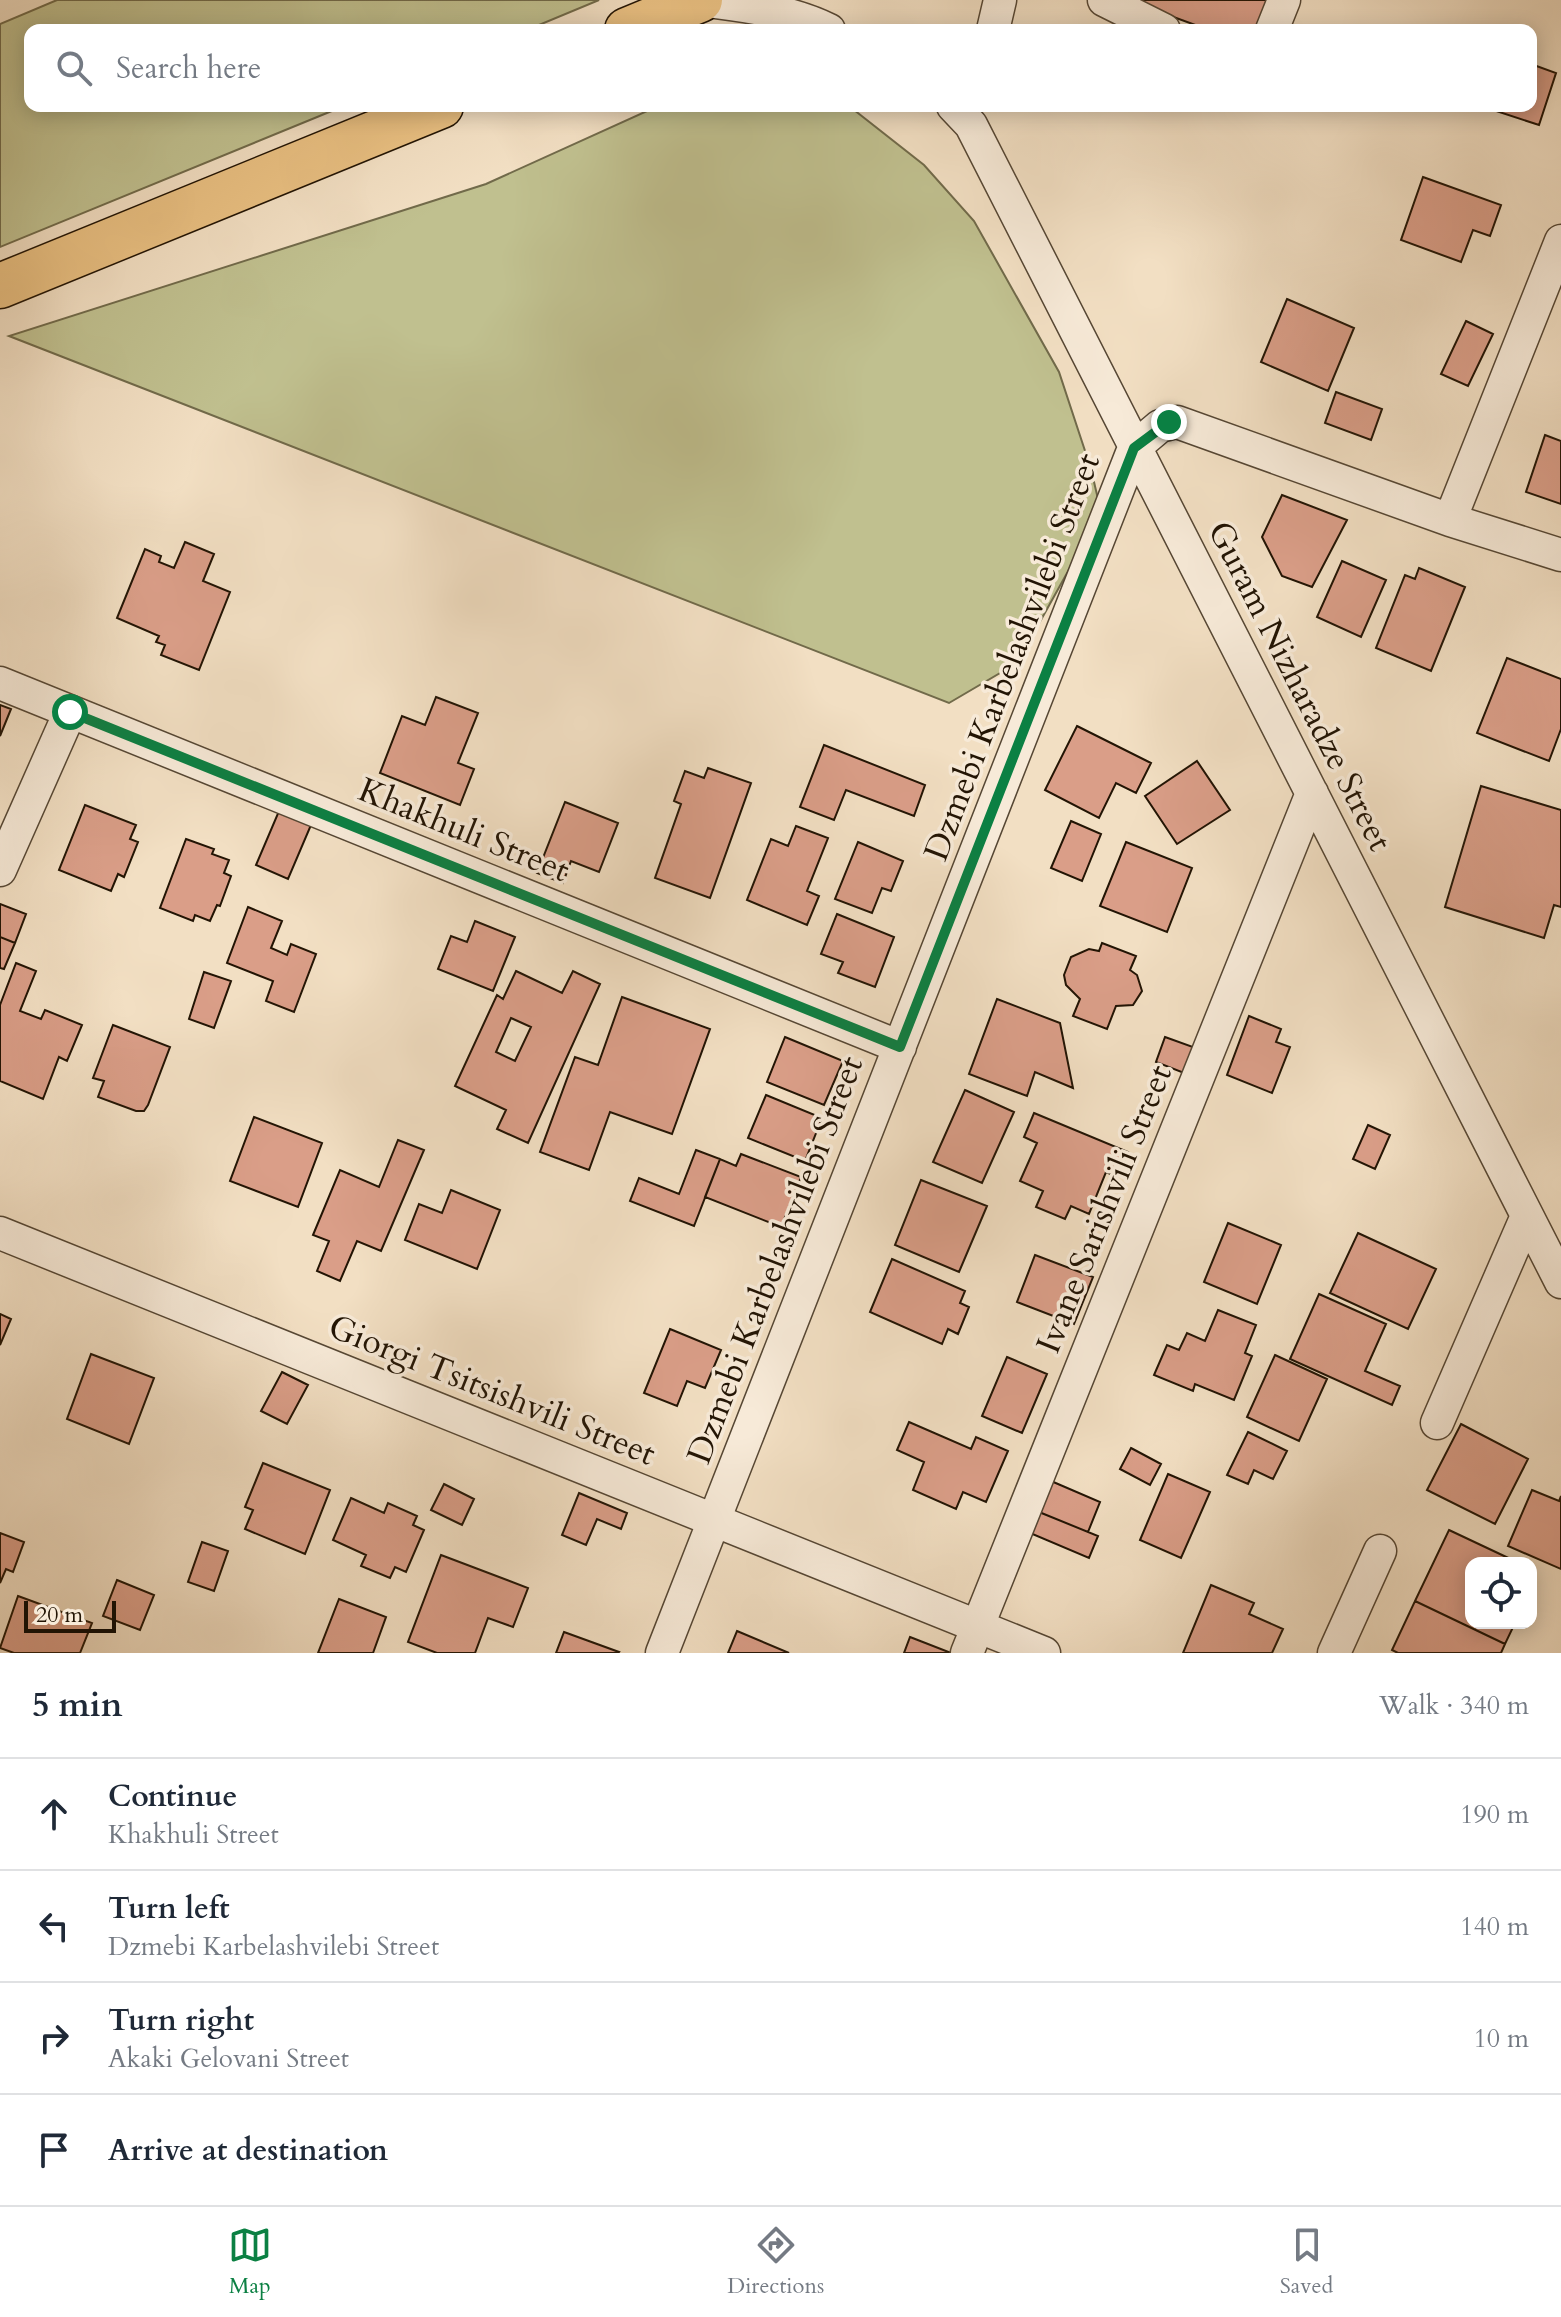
<!DOCTYPE html>
<meta charset="utf-8">
<style>
:root{--surface:#fff;--page:#f2f2f3;--text:#1f2937;--muted:#747a83;--line:#e0e1e3;--accent:#0b8043}
body{margin:0;font-family:Cardo,serif;background:var(--page);color:var(--text)}
.controls{position:absolute;right:24px;bottom:24px;display:grid;overflow:hidden;border-radius:16px;box-shadow:0 4px 20px #0003}
.controls button{width:72px;height:72px;display:grid;place-items:center;padding:0;border:0;border-bottom:2px solid var(--line);background:var(--surface);color:var(--text);font:40px sans-serif}
.scale{position:absolute;left:24px;bottom:20px;width:92px;box-sizing:border-box;padding-left:8px;border:4px solid #221404;border-top:0;font-size:22px;line-height:28px;white-space:nowrap;color:#221404;-webkit-text-stroke:6px #f7ead8;paint-order:stroke}
.stop{position:absolute;width:24px;height:24px;margin:-18px;border:6px solid #0b8043;border-radius:50%;background:#fff}
.stop.end{background:#0b8043;border-color:#fff;box-shadow:0 2px 8px #0008}
.list{margin:0;padding:0;list-style:none}
h2{display:flex;justify-content:space-between;align-items:center;height:104px;margin:0;padding:0 32px;font-size:34px}
h2 small{font-size:26px;font-weight:400;color:var(--muted)}
.list li{display:grid;grid-template-columns:52px 1fr auto;gap:24px;align-items:center;box-sizing:border-box;height:112px;padding:0 32px;border-top:2px solid var(--line)}
.list b{display:block;font-size:30px;white-space:nowrap}
.list p{margin:0;font-size:26px;white-space:nowrap;color:var(--muted)}
.list em{font-size:26px;font-style:normal;color:var(--muted)}
.icon{flex:none;width:44px;height:44px;fill:none;stroke:currentColor;stroke-width:2;stroke-linecap:round;stroke-linejoin:round}
.map{position:relative;flex:none;width:1561px;height:1653px;overflow:hidden}
.search{position:absolute;background:var(--surface);box-shadow:0 4px 20px #0003;left:24px;right:24px;top:24px;height:88px;display:flex;align-items:center;gap:20px;box-sizing:border-box;padding:0 28px;border-radius:16px;color:var(--muted);font-size:30px}
.sheet{height:552px;background:var(--surface)}
nav{display:flex;justify-content:space-around;align-items:center;box-sizing:border-box;height:112px;border-top:2px solid var(--line);background:var(--surface);font-size:22px;color:var(--muted)}
nav a{display:grid;justify-items:center;gap:4px}
nav .on{color:var(--accent)}
.map>svg:first-child{display:block}
.green{fill:#c0c08f;stroke:#716a4a;stroke-width:2}
.building{fill:#da9e88;stroke:#221404;stroke-width:2;fill-rule:evenodd}
.lines{fill:none;stroke-linecap:round;stroke-linejoin:round}
.minor-casing{stroke:#564734;stroke-width:35}
.highway-casing{stroke:#221404;stroke-width:47}
.minor{stroke:#f7ead8;stroke-width:32}
.highway{stroke:#e9c082;stroke-width:44}
.route{stroke:#0b8043;stroke-width:10}
.labels{text-anchor:middle;dominant-baseline:central;stroke-width:7;stroke-linejoin:round;paint-order:stroke}
.street-label{font-size:34px;fill:#221404;stroke:#f7ead8}
</style>
<div class="map">
<svg width="1561" height="1653" viewBox="0 0 1561 1653">
<rect width="100%" height="100%" fill="#f2dfc3"/>
<filter id="stains"><feTurbulence type="fractalNoise" baseFrequency=".0025" numOctaves="4"/><feColorMatrix values="0 0 0 0 .2 0 0 0 0 .09 0 0 0 0 .02 0 0 0 .5 -.17"/></filter>
<radialGradient id="worn" r=".72"><stop offset=".6" stop-color="#630" stop-opacity="0"/><stop offset="1" stop-color="#630" stop-opacity=".3"/></radialGradient>
<!-- green -->
<path class="green" d="M57 0H599L527 30H30V106H344L0 247V24Z
M658 106H849L924 165 974 221 1059 372 1091 469 1101 512 1017 663 949 703 9 336 486 184Z"/>
<!-- building -->
<path class="building" d="M1127 0H1280L1269 30H1209Z
M1531 64 1556 73 1539 125 1481 106H1531Z
M1423 177 1501 205 1490 236 1473 230 1461 262 1401 240Z
M1287 299 1354 328 1328 391 1261 362Z
M1466 321 1493 334 1468 386 1441 374Z
M1336 392 1382 409 1371 440 1325 423Z
M1545 435 1561 441V504L1526 492Z
M1282 495 1347 520 1312 587 1282 576 1262 537Z
M185 542 214 554 203 581 230 592 199 670 161 655 165 645 156 642 159 636 117 618 145 549 161 556 159 562 174 568Z
M1342 561 1386 580 1361 637 1317 617Z
M1419 568 1465 587 1431 671 1376 648 1405 575 1415 579Z
M1507 658 1561 679V729L1549 761 1477 733Z
M436 697 478 713 458 763 474 769 460 805 380 773 402 716 425 725Z
M0 705 11 709 0 736Z
M1077 726 1151 763 1136 793 1116 783 1099 818 1045 790Z
M824 745 925 785 914 816 846 790 834 820 800 807Z
M1197 761 1230 810 1177 844 1145 796Z
M708 768 751 783 710 898 655 878 681 804 674 801 685 771 704 778Z
M1481 786 1561 810V907L1554 905 1544 938 1445 907Z
M565 802 618 823 599 872 571 861 563 883 537 873Z
M85 805 136 825 130 839 138 842 124 877 118 874 111 891 59 870Z
M279 811 311 825 288 879 256 865Z
M1071 821 1101 834 1082 881 1051 868Z
M796 826 828 838 807 891 819 896 807 925 747 900 771 839 788 846Z
M186 839 214 849 212 854 229 860 224 873 231 876 220 906 217 905 210 921 195 915 193 921 160 908Z
M858 842 903 861 891 891 882 888 872 913 835 899Z
M1126 842 1192 868 1167 932 1100 906Z
M0 904 26 914 15 943 0 937Z
M248 907 282 921 271 948 287 955 291 944 316 954 294 1012 266 1001 273 981 227 963Z
M837 914 894 937 875 987 838 973 843 962 821 954Z
M475 921 515 937 493 991 438 969 451 936 467 942Z
M0 937 15 943 4 969 0 968Z
M1102 943 1136 956 1130 970 1137 975 1142 991 1133 1005 1116 1006 1107 1029 1073 1016 1080 999 1066 985 1064 975 1071 957 1089 949 1099 951Z
M16 963 36 971 20 1011 41 1019 45 1010 82 1025 67 1061 59 1057 43 1099 0 1081V1005Z
M516 971 562 993 573 971 600 984 528 1143 497 1129 506 1110 455 1086 497 995 503 999ZM511 1018 531 1027 515 1061 496 1052Z
M204 972 231 981 214 1028 189 1019Z
M622 997 710 1029 672 1134 610 1112 589 1170 540 1152 575 1057 598 1065Z
M997 999 1060 1023 1073 1088 1035 1072 1027 1096 969 1074Z
M1249 1016 1281 1029 1276 1042 1290 1047 1272 1093 1227 1075Z
M113 1025 170 1047 148 1105 144 1111H136L98 1097 104 1081 93 1078Z
M785 1037 843 1061 824 1105 767 1082Z
M1165 1037 1193 1047 1184 1073 1156 1062Z
M965 1090 1014 1112 982 1183 933 1162Z
M766 1095 822 1118 805 1161 748 1138Z
M1034 1113 1128 1152 1117 1177 1106 1172 1089 1214 1071 1206 1065 1219 1036 1207 1043 1191 1020 1181 1037 1143 1024 1137Z
M254 1117 322 1143 298 1207 230 1181Z
M1368 1125 1390 1135 1375 1169 1353 1159Z
M398 1140 424 1150 381 1251 357 1241 340 1281 317 1271 329 1241 313 1235 340 1170 379 1187Z
M696 1150 720 1159 694 1226 630 1201 639 1178 679 1194Z
M741 1154 801 1177 781 1227 705 1197 720 1159 736 1166Z
M921 1180 987 1206 959 1272 895 1245Z
M451 1190 500 1210 477 1269 405 1240 419 1204 442 1213Z
M1228 1223 1281 1245 1257 1304 1204 1282Z
M1358 1233 1436 1269 1408 1329 1330 1293Z
M1035 1255 1093 1277 1074 1324 1017 1302Z
M892 1259 965 1291 960 1303 969 1307 958 1334 948 1329 942 1344 870 1312Z
M1319 1294 1386 1324 1365 1371 1400 1386 1392 1405 1290 1359Z
M1218 1310 1256 1325 1245 1353 1252 1356 1234 1400 1195 1384 1193 1391 1154 1375 1167 1345 1179 1350 1187 1333 1205 1341Z
M0 1314 11 1319 0 1345Z
M670 1329 721 1350 705 1388 687 1381 677 1406 644 1393Z
M91 1354 154 1378 129 1444 67 1419Z
M1275 1355 1327 1379 1299 1441 1247 1417Z
M1007 1357 1047 1374 1022 1433 982 1416Z
M282 1372 308 1385 287 1424 261 1411Z
M909 1422 971 1449 976 1437 1008 1451 986 1502 963 1492 956 1509 913 1490 924 1462 897 1450Z
M1461 1424 1528 1459 1495 1524 1427 1490Z
M1248 1432 1287 1451 1273 1479 1254 1470 1248 1484 1227 1475Z
M1131 1448 1161 1464 1150 1485 1120 1469Z
M263 1463 330 1490 305 1554 245 1529 253 1510 245 1507Z
M1168 1474 1210 1492 1181 1558 1140 1540Z
M1051 1481 1100 1502 1088 1532 1039 1512Z
M444 1484 474 1499 462 1525 431 1510Z
M1532 1490 1559 1501 1561 1496V1569L1508 1546Z
M579 1493 627 1513 621 1529 597 1519 586 1545 562 1535Z
M351 1498 384 1513 388 1503 417 1516 413 1525 424 1530 406 1572 395 1567 390 1578 361 1566 366 1555 333 1540Z
M1039 1512 1098 1536 1089 1558 1030 1533Z
M1449 1530 1519 1563H1471V1623H1515L1505 1644 1415 1601Z
M0 1533 24 1542 13 1572 6 1569 0 1583Z
M202 1542 228 1551 214 1591 188 1582Z
M441 1555 528 1588 513 1627 488 1618 475 1653H437L408 1642Z
M117 1580 154 1595 140 1630 103 1616Z
M1211 1585 1254 1603 1249 1614 1283 1629 1272 1653H1183Z
M18 1596 92 1623 80 1653H14L0 1648Z
M339 1599 386 1617 373 1653H318Z
M1415 1601 1505 1644 1501 1653H1398L1392 1650Z
M737 1631 789 1653H728Z
M564 1632 619 1652 618 1653H556Z
M910 1637 951 1653H904Z"/>
<g class="lines">
<!-- minor casing -->
<g class="minor-casing">
<path id="minor" d="M701 0C744 6 789 10 829 30
M1104 0 1164 30
M993 30 1000 0
M1272 30 1284 0
M953 106 971 125 1561 1282
M1450 520 1561 241
M0 683 900 1047
M0 870 70 712
M0 1233 1044 1653
M1437 1423 1527 1216
M662 1653 1134 448 1160 426 1177 422 1450 520 1561 555
M967 1653 1312 793
M1334 1653 1380 1551"/>
</g>
<!-- highway casing -->
<g class="highway-casing">
<path id="highway" d="M627 30 700 0
M0 286 441 106"/>
</g>
<!-- minor -->
<use href="#minor" class="minor"/>
<!-- highway -->
<use href="#highway" class="highway"/>
</g>
<g class="lines">
<!-- route -->
<path class="route" d="M70 712 900 1047 1134 448 1169 422"/>
</g>
<g class="labels">
<!-- street labels -->
<g class="street-label">
<text transform="translate(1012 657) rotate(-69)">Dzmebi Karbelashvilebi Street</text>
<text transform="translate(1300 686) rotate(63)">Guram Nizharadze Street</text>
<text transform="translate(464 830) rotate(22)">Khakhuli Street</text>
<text transform="translate(1104 1209) rotate(-68)">Ivane Sarishvili Street</text>
<text transform="translate(775 1260) rotate(-69)">Dzmebi Karbelashvilebi Street</text>
<text transform="translate(492 1390) rotate(22)">Giorgi Tsitsishvili Street</text>
</g>
</g>
<rect width="100%" height="100%" filter="url(#stains)"/>
<rect width="100%" height="100%" fill="url(#worn)"/>
</svg>
<div class="controls">
<button><svg class="icon" aria-label="locate" viewBox="0 0 24 24"><circle cx="12" cy="12" r="6"/><path d="M12 2v4M12 18v4M2 12h4M18 12h4"/></svg></button>
</div>
<div class="scale">20 m</div>
<div class="stop" style="left:70px;top:712px"></div>
<div class="stop end" style="left:1169px;top:422px"></div>
<div class="search"><svg class="icon" aria-label="search" viewBox="0 0 24 24"><circle cx="10" cy="10" r="6"/><path d="M15 15l6 6"/></svg>Search here</div>
</div>
<section class="sheet">
<h2>5 min<small>Walk · 340 m</small></h2>
<ul class="list">
<li><svg class="icon" aria-label="ahead" viewBox="0 0 24 24"><path d="M12 20V5M6 11l6-6 6 6"/></svg><div><b>Continue</b><p>Khakhuli Street</p></div><em>190 m</em></li>
<li><svg class="icon" aria-label="left" viewBox="0 0 24 24"><path d="M17 20v-9H6M10 6l-5 5 5 5"/></svg><div><b>Turn left</b><p>Dzmebi Karbelashvilebi Street</p></div><em>140 m</em></li>
<li><svg class="icon" aria-label="right" viewBox="0 0 24 24"><path d="M7 20v-9h11M14 6l5 5-5 5"/></svg><div><b>Turn right</b><p>Akaki Gelovani Street</p></div><em>10 m</em></li>
<li><svg class="icon" aria-label="arrive" viewBox="0 0 24 24"><path d="M6 21V4h12l-3 4 3 4H6"/></svg><div><b>Arrive at destination</b></div></li>
</ul>
</section>
<nav>
<a class="on"><svg class="icon" aria-label="map" viewBox="0 0 24 24"><path d="M3 6l6-2 6 2 6-2v14l-6 2-6-2-6 2zM9 4v14M15 6v14"/></svg>Map</a>
<a><svg class="icon" aria-label="directions" viewBox="0 0 24 24"><path d="M12 3l9 9-9 9-9-9zM9 14v-3h6M13 9l2 2-2 2"/></svg>Directions</a>
<a><svg class="icon" aria-label="saved" viewBox="0 0 24 24"><path d="M7 4h10v16l-5-4-5 4z"/></svg>Saved</a>
</nav>
